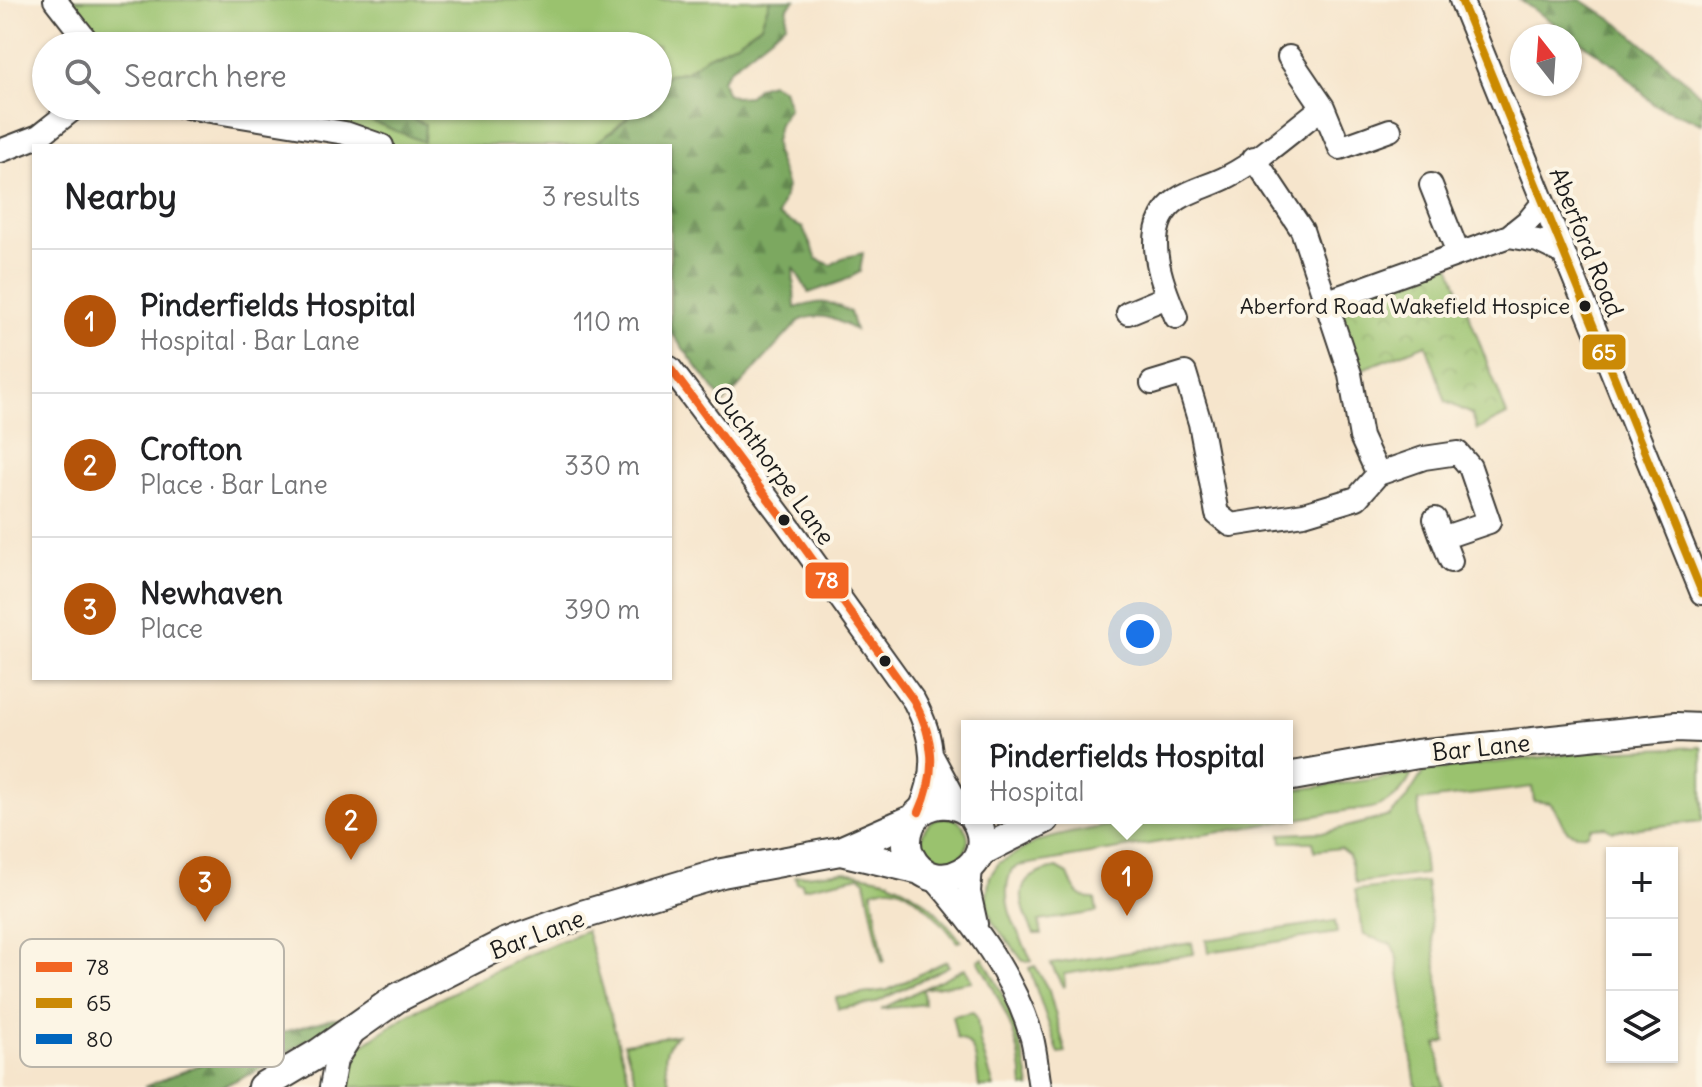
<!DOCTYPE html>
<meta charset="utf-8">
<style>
:root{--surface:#fff;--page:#f6f6f6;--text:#202124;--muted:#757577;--line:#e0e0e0;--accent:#b45309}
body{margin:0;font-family:Delius,sans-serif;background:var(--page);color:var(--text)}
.controls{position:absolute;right:24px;bottom:24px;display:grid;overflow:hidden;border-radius:0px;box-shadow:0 2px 6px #0004}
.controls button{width:72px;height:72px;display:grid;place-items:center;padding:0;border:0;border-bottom:2px solid var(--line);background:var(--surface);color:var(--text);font:40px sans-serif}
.compass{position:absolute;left:1510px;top:24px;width:72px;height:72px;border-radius:50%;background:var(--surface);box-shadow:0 2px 6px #0004;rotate:343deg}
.you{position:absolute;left:1140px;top:634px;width:28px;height:28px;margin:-20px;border:6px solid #fff;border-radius:50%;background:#1a73e8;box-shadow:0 0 0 12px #1a73e833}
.badge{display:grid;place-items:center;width:52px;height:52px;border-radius:50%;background:var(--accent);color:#fff;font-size:26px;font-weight:700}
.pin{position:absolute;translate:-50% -66px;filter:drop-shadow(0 2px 4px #0008)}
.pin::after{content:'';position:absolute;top:42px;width:28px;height:24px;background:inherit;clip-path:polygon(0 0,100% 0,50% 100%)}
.popup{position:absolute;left:961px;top:720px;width:332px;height:104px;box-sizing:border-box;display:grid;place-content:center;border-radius:0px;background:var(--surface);filter:drop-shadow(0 2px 6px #0005);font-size:26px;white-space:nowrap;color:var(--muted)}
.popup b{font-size:30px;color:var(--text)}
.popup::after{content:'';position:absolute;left:50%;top:100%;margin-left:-16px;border:16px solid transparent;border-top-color:var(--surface)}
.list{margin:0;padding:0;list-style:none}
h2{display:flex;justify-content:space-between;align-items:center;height:104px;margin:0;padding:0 32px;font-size:34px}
h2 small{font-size:26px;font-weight:400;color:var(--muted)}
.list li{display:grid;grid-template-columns:52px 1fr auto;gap:24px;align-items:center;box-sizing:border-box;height:144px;padding:0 32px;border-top:2px solid var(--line)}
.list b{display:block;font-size:30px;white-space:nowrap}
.list p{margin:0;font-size:26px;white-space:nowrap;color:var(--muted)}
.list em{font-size:26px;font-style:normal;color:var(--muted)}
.icon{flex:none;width:44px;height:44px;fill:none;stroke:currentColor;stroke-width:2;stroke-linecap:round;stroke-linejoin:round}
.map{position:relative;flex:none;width:1702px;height:1087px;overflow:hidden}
.search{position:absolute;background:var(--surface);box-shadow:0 2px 6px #0004;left:32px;top:32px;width:640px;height:88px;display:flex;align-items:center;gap:20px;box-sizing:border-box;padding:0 28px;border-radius:44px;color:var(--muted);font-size:30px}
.panel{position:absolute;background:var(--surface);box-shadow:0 2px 6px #0004;left:32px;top:144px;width:640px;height:536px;border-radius:0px}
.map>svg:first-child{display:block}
.grass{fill:#9ac26e;stroke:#5b6f45;stroke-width:2}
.forest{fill:url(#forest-firs);stroke:#4c623e;stroke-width:2}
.park{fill:url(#park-crowns);stroke:#5b6f45;stroke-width:2}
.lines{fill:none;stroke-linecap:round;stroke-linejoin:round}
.minor-casing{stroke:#3d3a36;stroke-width:26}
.major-casing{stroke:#3d3a36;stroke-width:32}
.minor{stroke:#fff;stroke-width:22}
.major{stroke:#fff;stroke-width:28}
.bus-1-casing{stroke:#fcf5e5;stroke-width:14}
.bus-2-casing{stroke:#fcf5e5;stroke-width:14}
.bus-1{stroke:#f26522;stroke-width:8}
.bus-2{stroke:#cb8a06;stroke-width:8}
.bus-dot{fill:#1c1c1c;stroke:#fcf5e5;stroke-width:3}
.labels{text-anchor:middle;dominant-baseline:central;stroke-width:8;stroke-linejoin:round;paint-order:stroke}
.bus-label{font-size:22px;fill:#1c1c1c;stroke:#fcf5e5;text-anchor:end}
.street-label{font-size:24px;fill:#1c1c1c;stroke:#fcf5e5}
.key{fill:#fcf5e5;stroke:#b9b4a9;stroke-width:2}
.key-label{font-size:22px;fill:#1c1c1c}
.line-badge{stroke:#fcf5e5;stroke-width:3}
.badge-label{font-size:22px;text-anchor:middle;font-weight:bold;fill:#fff}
</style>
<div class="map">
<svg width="1702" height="1087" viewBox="0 0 1702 1087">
<defs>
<pattern id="forest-firs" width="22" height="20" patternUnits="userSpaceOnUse" patternTransform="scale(2)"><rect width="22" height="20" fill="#7ba861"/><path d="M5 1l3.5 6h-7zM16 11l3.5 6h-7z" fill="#64884f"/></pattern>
<pattern id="park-crowns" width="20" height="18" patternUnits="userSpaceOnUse" patternTransform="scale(2)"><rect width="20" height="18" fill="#9ac26e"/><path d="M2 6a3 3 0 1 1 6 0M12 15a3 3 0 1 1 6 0" fill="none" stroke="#84a65f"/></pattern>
</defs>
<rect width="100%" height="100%" fill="#fcf5e5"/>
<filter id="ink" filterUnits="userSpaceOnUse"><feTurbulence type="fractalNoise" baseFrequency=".0125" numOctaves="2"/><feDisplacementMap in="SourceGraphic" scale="16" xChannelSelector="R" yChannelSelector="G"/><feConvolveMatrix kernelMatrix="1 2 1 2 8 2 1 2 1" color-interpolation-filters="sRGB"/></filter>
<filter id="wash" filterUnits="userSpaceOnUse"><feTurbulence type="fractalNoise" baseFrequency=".006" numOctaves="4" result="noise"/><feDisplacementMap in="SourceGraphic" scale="32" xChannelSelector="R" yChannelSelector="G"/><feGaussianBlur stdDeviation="1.8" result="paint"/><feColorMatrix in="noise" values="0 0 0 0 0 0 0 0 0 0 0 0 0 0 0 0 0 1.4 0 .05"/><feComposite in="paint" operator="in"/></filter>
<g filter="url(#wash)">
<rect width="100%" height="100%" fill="#f6e5cc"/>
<!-- grass -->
<path class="grass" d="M55 0H770L761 25 737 42 706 57 685 72 668 74 658 85V46H91Z
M180 106H639L616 128 592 146H382Z
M1702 747V821L1612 831 1606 827 1591 828 1588 834C1557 837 1566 819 1550 803L1534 801 1532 787 1418 801 1425 874 1356 883 1349 855 1340 848 1315 851 1313 842H1282L1281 834 1326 832 1390 816 1407 798 1424 771 1594 751Z
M1412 774C1401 799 1378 811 1350 810L1018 866 1012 869C997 903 1018 931 1032 961H1023L992 921 986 900 990 876 999 863 1027 847 1038 841 1070 833 1149 818H1287V791Z
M922 840a23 23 0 1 1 46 0a23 23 0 1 1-46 0Z
M1057 868 1068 874C1073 888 1079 900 1095 899L1097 912 1039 921 1042 934H1034C1018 900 1011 876 1057 868Z
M845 871 890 880 891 882C922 894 941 915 961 941L957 942C945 926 913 888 891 887 886 886 877 890 872 891L884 961 882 962 865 880 860 876 803 888 802 883H797L795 876Z
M1426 882 1446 1042 1437 1044 1443 1087H1416L1396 953 1391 944 1364 935 1355 890Z
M1335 921 1337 933 1208 952 1206 940Z
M586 930 631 1087H338L339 1076 354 1051 407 1015 523 957Z
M1192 943 1194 954 1064 974 1065 986 1063 987 1051 964Z
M983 958C1010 1004 1021 1035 1030 1087H1023C1022 1040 1001 1001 978 960Z
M946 961 949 966 875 1003 838 1009 836 998 888 990Z
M1035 966 1049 991 1066 1053 1059 1054 1029 968Z
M965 968 972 981 923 989 924 1004 881 1009Z
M973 1012 977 1018 980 1042 994 1087H979C976 1068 979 1042 957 1038L952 1016Z
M677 1035C659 1052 666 1065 670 1087H638L624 1043Z"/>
<!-- forest -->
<path class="forest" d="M770 0H795L788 7 786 24 731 68 722 80 726 93 735 97 749 96 758 87 771 83 783 89 789 107 779 124 775 141 776 154 787 187 778 216 803 228 817 259 831 265 842 258 863 253 860 272 843 281 809 293 793 267 795 308C819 301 827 299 850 312L855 330C835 319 821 311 799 321L724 403 670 331V146H592L616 128 639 106H658V85L668 74 685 72 706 57 737 42 761 25Z
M1520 0H1581L1622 26 1702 95V123L1654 105 1619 68Z
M287 106H384L425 124 424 142 371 121Z
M333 1018H344L253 1073 220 1087H144L280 1033Z"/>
<!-- park -->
<path class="park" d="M1447 257 1507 415 1477 430 1472 414 1446 402 1426 344 1350 374 1325 302Z"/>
</g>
<g filter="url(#ink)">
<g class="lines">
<!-- minor casing -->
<g class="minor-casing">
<path id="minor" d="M55 0 91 46
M1461 0 1702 593
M1289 57 1323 107
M180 106 345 133 382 146
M0 151 39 136 77 106
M1254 158 1302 230 1350 374 1361 437 1378 474
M1431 185 1458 253
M1509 236 1538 241 1563 253
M1325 302 1509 236 1529 220 1543 203
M1128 313 1167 297
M1176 317C1162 283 1138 226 1178 199 1193 189 1213 185 1229 176 1260 160 1294 129 1323 107L1340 148 1390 130
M670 368 787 524 914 701C935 739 937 772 919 812
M1152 383 1185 373 1200 423 1217 514 1231 525 1304 514 1357 498 1378 474 1424 458 1458 453 1470 467 1489 522 1442 538 1435 519
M1442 538 1451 561
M932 756 959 806
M971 867 969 892 976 924
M932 876C974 924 1014 976 1032 1038 1036 1054 1037 1071 1040 1087
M331 1087 336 1060 353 1033"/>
</g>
<!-- major casing -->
<g class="major-casing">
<path id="major" d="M1287 777 1417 754 1676 727 1702 728
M967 811C947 798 919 803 910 826 906 836 906 847 910 856 933 904 1005 864 974 818
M840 851 920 870
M980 852 1045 819
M262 1087 319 1053 397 998 505 943 582 915 722 873 840 851 913 819"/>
</g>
<!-- minor -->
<use href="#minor" class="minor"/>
<!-- major -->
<use href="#major" class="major"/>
<!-- bus-1 casing -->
<g class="bus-1-casing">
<path id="bus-1" d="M670 368 787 524 914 701C935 739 937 772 919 812"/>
</g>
<!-- bus-2 casing -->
<g class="bus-2-casing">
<path id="bus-2" d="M1461 0 1702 593"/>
</g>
<!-- bus-1 -->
<use href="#bus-1" class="bus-1"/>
<!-- bus-2 -->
<use href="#bus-2" class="bus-2"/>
</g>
</g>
<!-- markers -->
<g class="bus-dot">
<circle cx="1585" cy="306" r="7"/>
<circle cx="784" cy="520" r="7"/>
<circle cx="885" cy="661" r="7"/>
</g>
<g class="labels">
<!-- bus labels -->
<g class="bus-label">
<text x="1570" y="306">Aberford Road Wakefield Hospice</text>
</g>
<!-- street labels -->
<g class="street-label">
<text transform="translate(1587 242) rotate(68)">Aberford Road</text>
<text transform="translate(774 465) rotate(54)">Ouchthorpe Lane</text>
<text transform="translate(1481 747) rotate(-6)">Bar Lane</text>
<text transform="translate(537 934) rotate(-21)">Bar Lane</text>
</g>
</g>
<!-- legend -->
<rect x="20" y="939" width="264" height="128" rx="12" class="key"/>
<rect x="36" y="962" width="36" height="10" fill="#f26522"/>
<rect x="36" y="998" width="36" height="10" fill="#cb8a06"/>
<rect x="36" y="1034" width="36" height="10" fill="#0065bd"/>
<g class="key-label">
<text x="86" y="975">78</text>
<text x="86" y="1011">65</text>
<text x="86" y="1047">80</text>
</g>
<g class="line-badge">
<rect x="1581" y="333" width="46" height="38" rx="8" fill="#cb8a06"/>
<rect x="804" y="561" width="46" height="39" rx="8" fill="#f26522"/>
</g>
<g class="badge-label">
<text x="1604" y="360">65</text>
<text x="827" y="588">78</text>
</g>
</svg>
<div class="controls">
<button>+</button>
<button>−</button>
<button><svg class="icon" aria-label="layers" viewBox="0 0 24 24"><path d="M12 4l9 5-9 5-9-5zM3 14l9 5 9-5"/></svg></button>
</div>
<svg class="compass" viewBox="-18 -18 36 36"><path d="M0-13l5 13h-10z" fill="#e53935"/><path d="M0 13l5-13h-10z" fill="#757577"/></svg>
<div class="you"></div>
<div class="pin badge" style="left:1127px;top:916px">1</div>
<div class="popup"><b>Pinderfields Hospital</b>Hospital</div>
<div class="pin badge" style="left:351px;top:860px">2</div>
<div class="pin badge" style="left:205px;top:922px">3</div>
<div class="search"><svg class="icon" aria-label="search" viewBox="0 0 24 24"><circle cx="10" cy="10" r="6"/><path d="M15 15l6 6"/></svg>Search here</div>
<section class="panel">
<h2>Nearby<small>3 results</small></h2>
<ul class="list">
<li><span class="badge">1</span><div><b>Pinderfields Hospital</b><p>Hospital · Bar Lane</p></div><em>110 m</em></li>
<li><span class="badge">2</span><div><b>Crofton</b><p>Place · Bar Lane</p></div><em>330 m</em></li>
<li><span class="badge">3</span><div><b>Newhaven</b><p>Place</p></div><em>390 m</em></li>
</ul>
</section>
</div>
